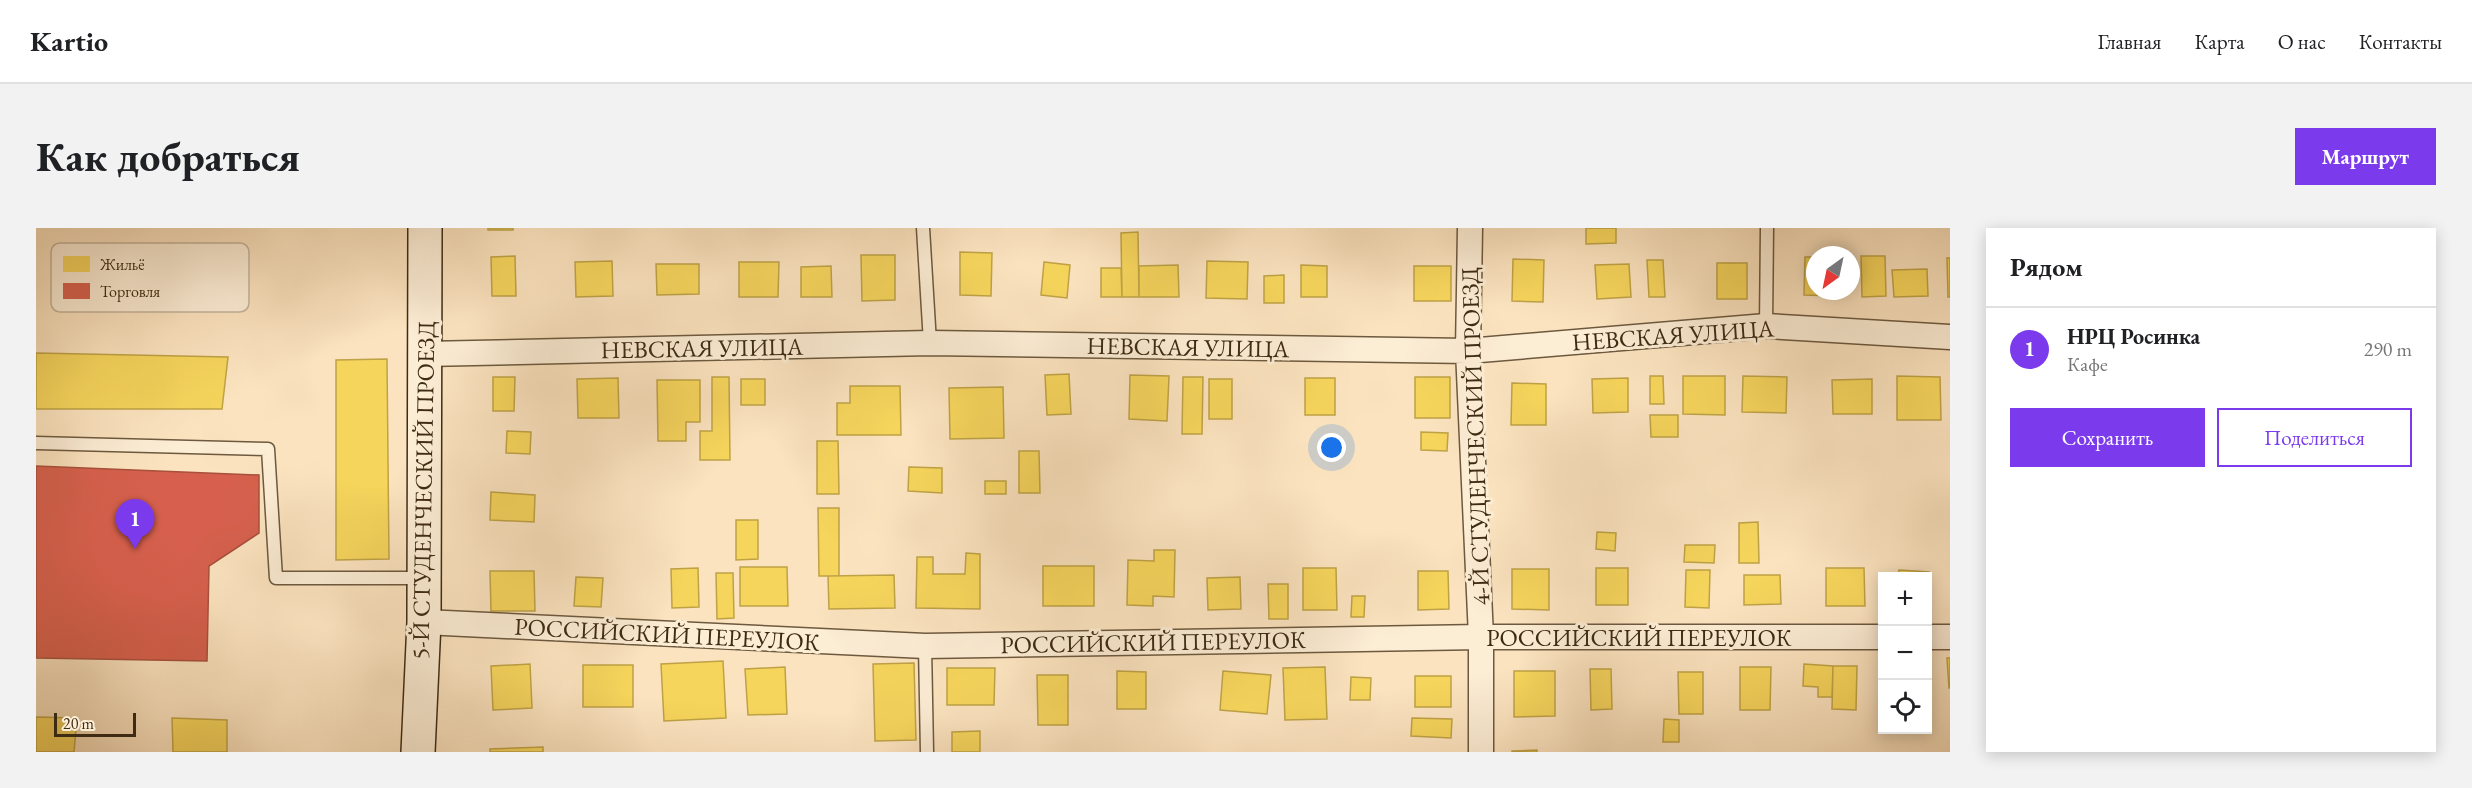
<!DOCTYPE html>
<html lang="ru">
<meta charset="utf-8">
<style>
:root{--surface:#fff;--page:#f2f2f2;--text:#202124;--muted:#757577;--line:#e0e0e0;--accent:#7c3aed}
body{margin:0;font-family:"EB Garamond",serif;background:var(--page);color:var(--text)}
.controls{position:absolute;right:18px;bottom:18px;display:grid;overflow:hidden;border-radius:0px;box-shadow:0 3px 15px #0003}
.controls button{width:54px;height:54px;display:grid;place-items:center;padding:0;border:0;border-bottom:2px solid var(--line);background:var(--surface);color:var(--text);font:30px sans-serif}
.compass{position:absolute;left:1770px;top:18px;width:54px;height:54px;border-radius:50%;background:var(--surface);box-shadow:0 3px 15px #0003;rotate:213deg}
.scale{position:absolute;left:18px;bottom:15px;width:82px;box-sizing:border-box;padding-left:6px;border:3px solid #3e2b13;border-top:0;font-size:16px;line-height:21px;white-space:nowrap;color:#3e2b13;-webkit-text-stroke:4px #fcedd5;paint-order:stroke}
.you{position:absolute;left:1296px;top:220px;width:21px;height:21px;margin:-15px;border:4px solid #fff;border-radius:50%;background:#1a73e8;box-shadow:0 0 0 9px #1a73e833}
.badge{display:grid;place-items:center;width:39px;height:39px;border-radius:50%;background:var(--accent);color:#fff;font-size:20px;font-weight:700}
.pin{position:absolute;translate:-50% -50px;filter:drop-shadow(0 2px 3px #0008)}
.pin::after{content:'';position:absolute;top:32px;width:21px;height:18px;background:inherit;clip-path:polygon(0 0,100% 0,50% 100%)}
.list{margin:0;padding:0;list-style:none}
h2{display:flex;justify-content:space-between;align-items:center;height:78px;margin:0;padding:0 24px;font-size:26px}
h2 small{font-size:20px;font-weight:400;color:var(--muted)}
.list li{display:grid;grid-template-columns:39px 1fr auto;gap:18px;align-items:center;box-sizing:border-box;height:84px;padding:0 24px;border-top:2px solid var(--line)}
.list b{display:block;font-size:22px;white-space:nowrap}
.list p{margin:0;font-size:20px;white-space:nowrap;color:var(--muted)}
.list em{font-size:20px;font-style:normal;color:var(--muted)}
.actions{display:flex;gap:12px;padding:18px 24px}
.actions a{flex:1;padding:14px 0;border:2px solid var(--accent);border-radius:0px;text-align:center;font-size:21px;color:var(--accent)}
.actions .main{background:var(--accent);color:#fff}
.icon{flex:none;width:33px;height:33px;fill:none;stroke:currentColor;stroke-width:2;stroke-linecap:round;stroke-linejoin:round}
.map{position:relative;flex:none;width:1914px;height:524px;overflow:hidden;border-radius:0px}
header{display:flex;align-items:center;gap:36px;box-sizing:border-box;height:84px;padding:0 30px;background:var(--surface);border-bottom:2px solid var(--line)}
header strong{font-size:28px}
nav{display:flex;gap:33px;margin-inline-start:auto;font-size:21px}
.intro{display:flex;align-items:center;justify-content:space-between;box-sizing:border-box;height:144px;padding:0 36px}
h1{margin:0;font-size:42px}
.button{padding:15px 27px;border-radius:0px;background:var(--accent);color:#fff;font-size:21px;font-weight:700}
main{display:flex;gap:36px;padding:0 36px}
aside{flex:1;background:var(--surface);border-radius:0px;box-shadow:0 3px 15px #0003}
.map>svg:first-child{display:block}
.homes{fill:#f6d55c;stroke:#bfa246;stroke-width:1.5}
.shops{fill:#d6604d;stroke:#a8503c;stroke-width:1.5}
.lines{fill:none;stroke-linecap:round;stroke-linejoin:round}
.lane-casing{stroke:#6d593e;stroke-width:15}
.street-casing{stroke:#6d593e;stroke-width:27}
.secondary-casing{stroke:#3e2b13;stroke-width:36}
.lane{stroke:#fcedd5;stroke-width:12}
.street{stroke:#fcedd5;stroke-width:24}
.secondary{stroke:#fcedd5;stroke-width:33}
.labels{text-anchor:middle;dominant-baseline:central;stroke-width:6;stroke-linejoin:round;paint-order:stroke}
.street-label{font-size:24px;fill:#3e2b13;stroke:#fcedd5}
.key{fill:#fcedd5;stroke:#c3b39b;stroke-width:1.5}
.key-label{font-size:16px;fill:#3e2b13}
</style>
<header>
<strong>Kartio</strong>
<nav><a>Главная</a><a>Карта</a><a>О нас</a><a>Контакты</a></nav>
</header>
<div class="intro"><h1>Как добраться</h1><a class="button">Маршрут</a></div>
<main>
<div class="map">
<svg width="1914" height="524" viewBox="0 0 1914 524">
<rect width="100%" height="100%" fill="#fbe3bf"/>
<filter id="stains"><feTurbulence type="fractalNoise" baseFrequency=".00333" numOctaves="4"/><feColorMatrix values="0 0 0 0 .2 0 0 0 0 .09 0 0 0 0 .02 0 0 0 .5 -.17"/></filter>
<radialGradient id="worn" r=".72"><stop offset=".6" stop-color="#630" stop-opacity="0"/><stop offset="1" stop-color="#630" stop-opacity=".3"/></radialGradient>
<!-- homes -->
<path class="homes" d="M452 0H477V2H452Z
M1550 0H1580V15L1550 16Z
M1102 4 1103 69H1086L1085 5Z
M924 24 956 25 955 68 924 67Z
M825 27H859V72L826 73Z
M479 28 480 68H456L455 29Z
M1825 28H1849L1850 68 1826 69Z
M1769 29H1779V63H1801V68L1768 67Z
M1911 30H1914V69H1912Z
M1477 31 1508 32 1507 74 1476 73Z
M1611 32H1627L1629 69H1613Z
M576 33 577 68 540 69 539 34Z
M1171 33 1212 34 1211 71 1170 70Z
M703 34H743L742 69H703Z
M1008 34 1034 37 1031 70 1005 67Z
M1681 35H1711V71H1681Z
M620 36H663V66L621 67Z
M1593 36 1595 69 1561 71 1559 37Z
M1142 37 1143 69H1103V38Z
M1265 37 1291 38V69H1265Z
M795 38 796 69H765V39Z
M1378 38H1415V73H1378Z
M1065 40H1085L1086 69H1065Z
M1891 41 1892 68 1858 69 1856 42Z
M1248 47V75H1228V48Z
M0 125 192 129 186 181H0Z
M351 131 353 331 300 332V132Z
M1033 146 1035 186 1011 187 1009 147Z
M1094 147 1133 148 1131 193 1093 191Z
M1614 148H1627L1628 176H1614Z
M1647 148H1689V187L1647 186Z
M1707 148 1751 149 1750 185 1706 184Z
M1861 148 1904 149 1905 192H1861Z
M457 149H479L478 183H457Z
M676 149H693L694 232H664V203H676Z
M1147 149H1167L1166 206H1146Z
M1379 149H1414V190H1379Z
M582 150 583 190H542L541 151Z
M1269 150H1299V187H1269Z
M1592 150V184L1557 185 1556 151Z
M705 151H729V177H705Z
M1173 151H1196V191H1173Z
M1836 151V186H1797L1796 152Z
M621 152H664V194H650V213H622Z
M1476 155 1510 156V197H1475Z
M814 158H864L865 207H801V175H814Z
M967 159 968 210 914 211 913 160Z
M1614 187H1642V209H1615Z
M471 203 495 204 494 226 470 225Z
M1385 204 1412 205 1411 223 1385 222Z
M781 213H802L803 266H781Z
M983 223H1003L1004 265H983Z
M873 239 906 240V265L872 263Z
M949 253H970V266H949Z
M455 264 499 267 498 294 454 292Z
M782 280H803V348H783Z
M700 292H722V331L700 332Z
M1722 294 1723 335H1703V295Z
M1561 304 1580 305 1579 323 1560 321Z
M1649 317H1679L1678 335 1648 334Z
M1118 322H1139L1138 369 1117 368V378L1091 377 1092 332 1118 333Z
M930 325 944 326V381L880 380 881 329H897V346H929Z
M1007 338H1058V378H1007Z
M704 339H751L752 378H704Z
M662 340 663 379 636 380 635 341Z
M1267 340H1300L1301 382H1267Z
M1560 340H1592V377H1560Z
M1790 340H1828L1829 378H1790Z
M1476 341H1513V382L1476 381Z
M1650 342H1674L1673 380 1649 379Z
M1863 342 1893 344 1892 375V349H1862Z
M454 343H498L499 383H455Z
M1382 343H1412L1413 381 1382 382Z
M680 345H697L698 390 681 391Z
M858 347 859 380 793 381 792 348Z
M1708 347H1744L1745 376 1708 377Z
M540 349 567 350 565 379 538 378Z
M1204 349 1205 381 1172 382 1171 350Z
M1232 356H1252V391H1233Z
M1316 368H1329L1328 389H1315Z
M1911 430H1914V460H1913Z
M687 433 690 490 628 493 625 436Z
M878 435 880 512 839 513 837 436Z
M494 436 496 480 457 482 455 438Z
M1768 436 1797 438 1796 469H1782V459L1767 458Z
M547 437H597V479H547Z
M1797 438H1821L1820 482 1796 481Z
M749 439 751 486 712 487 709 441Z
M1289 439 1291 491 1249 492 1247 440Z
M1704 439H1735L1734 482H1704Z
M911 440H959L958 477H911Z
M1554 441H1575L1576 481 1555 482Z
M1081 443 1110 444V481H1081Z
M1187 443 1235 447 1231 486 1184 482Z
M1478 443H1519V488L1478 489Z
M1642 444H1667V486H1643Z
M1001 447H1032V497H1002Z
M1379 448H1415V479H1379Z
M1315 449 1335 450 1334 472H1314Z
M0 489 41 490 38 524H0Z
M136 490 191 492V524H137Z
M1376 490 1416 491 1415 510 1375 508Z
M1628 491 1643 492V514H1627Z
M944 503V524H916V504Z
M507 519V524H454V521Z
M1501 522V524H1476V523Z"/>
<!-- shops -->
<path class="shops" d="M0 238 223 247V305L173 338 171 433 0 430Z"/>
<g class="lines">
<!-- lane casing -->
<g class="lane-casing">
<path id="lane" d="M887 0 894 115
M1730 98 1731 0
M0 215 232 221 240 350H387
M889 418 891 524"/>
</g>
<!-- street casing -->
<g class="street-casing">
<path id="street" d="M1434 0 1432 123 1445 409V524
M389 126 894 115 1432 123 1730 98 1914 109
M388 394 889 418 1445 409H1846
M1892 409H1914"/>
</g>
<!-- secondary casing -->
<g class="secondary-casing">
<path id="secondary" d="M382 524 388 394 389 0"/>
</g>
<!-- lane -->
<use href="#lane" class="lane"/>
<!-- street -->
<use href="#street" class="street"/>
<!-- secondary -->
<use href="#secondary" class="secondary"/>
</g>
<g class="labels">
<!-- street labels -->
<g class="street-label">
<text transform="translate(1637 107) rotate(-4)">НЕВСКАЯ УЛИЦА</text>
<text transform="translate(1152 119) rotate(1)">НЕВСКАЯ УЛИЦА</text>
<text transform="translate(666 120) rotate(-1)">НЕВСКАЯ УЛИЦА</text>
<text transform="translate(1439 208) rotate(-92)">4-Й СТУДЕНЧЕСКИЙ ПРОЕЗД</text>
<text transform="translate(387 262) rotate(-89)">5-Й СТУДЕНЧЕСКИЙ ПРОЕЗД</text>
<text transform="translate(631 406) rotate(3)">РОССИЙСКИЙ ПЕРЕУЛОК</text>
<text x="1603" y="409">РОССИЙСКИЙ ПЕРЕУЛОК</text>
<text transform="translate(1117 414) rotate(-1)">РОССИЙСКИЙ ПЕРЕУЛОК</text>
</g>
</g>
<!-- legend -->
<rect x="15" y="15" width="198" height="69" rx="9" class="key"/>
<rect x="27" y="28" width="27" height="16" fill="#f6d55c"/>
<rect x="27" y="55" width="27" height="16" fill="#d6604d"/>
<g class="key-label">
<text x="64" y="42">Жильё</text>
<text x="64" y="69">Торговля</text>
</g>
<rect width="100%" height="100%" filter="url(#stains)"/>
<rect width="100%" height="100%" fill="url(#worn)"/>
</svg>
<div class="controls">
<button>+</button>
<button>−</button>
<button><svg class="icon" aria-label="locate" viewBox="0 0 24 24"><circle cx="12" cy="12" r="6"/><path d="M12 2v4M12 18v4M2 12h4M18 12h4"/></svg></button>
</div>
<svg class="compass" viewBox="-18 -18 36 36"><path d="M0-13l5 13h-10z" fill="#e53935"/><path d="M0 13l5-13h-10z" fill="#757577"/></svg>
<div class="scale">20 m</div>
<div class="you"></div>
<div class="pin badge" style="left:99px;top:321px">1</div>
</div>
<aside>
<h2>Рядом<small></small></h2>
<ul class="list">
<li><span class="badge">1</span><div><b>НРЦ Росинка</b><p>Кафе</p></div><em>290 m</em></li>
</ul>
<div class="actions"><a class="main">Сохранить</a><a>Поделиться</a></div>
</aside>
</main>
